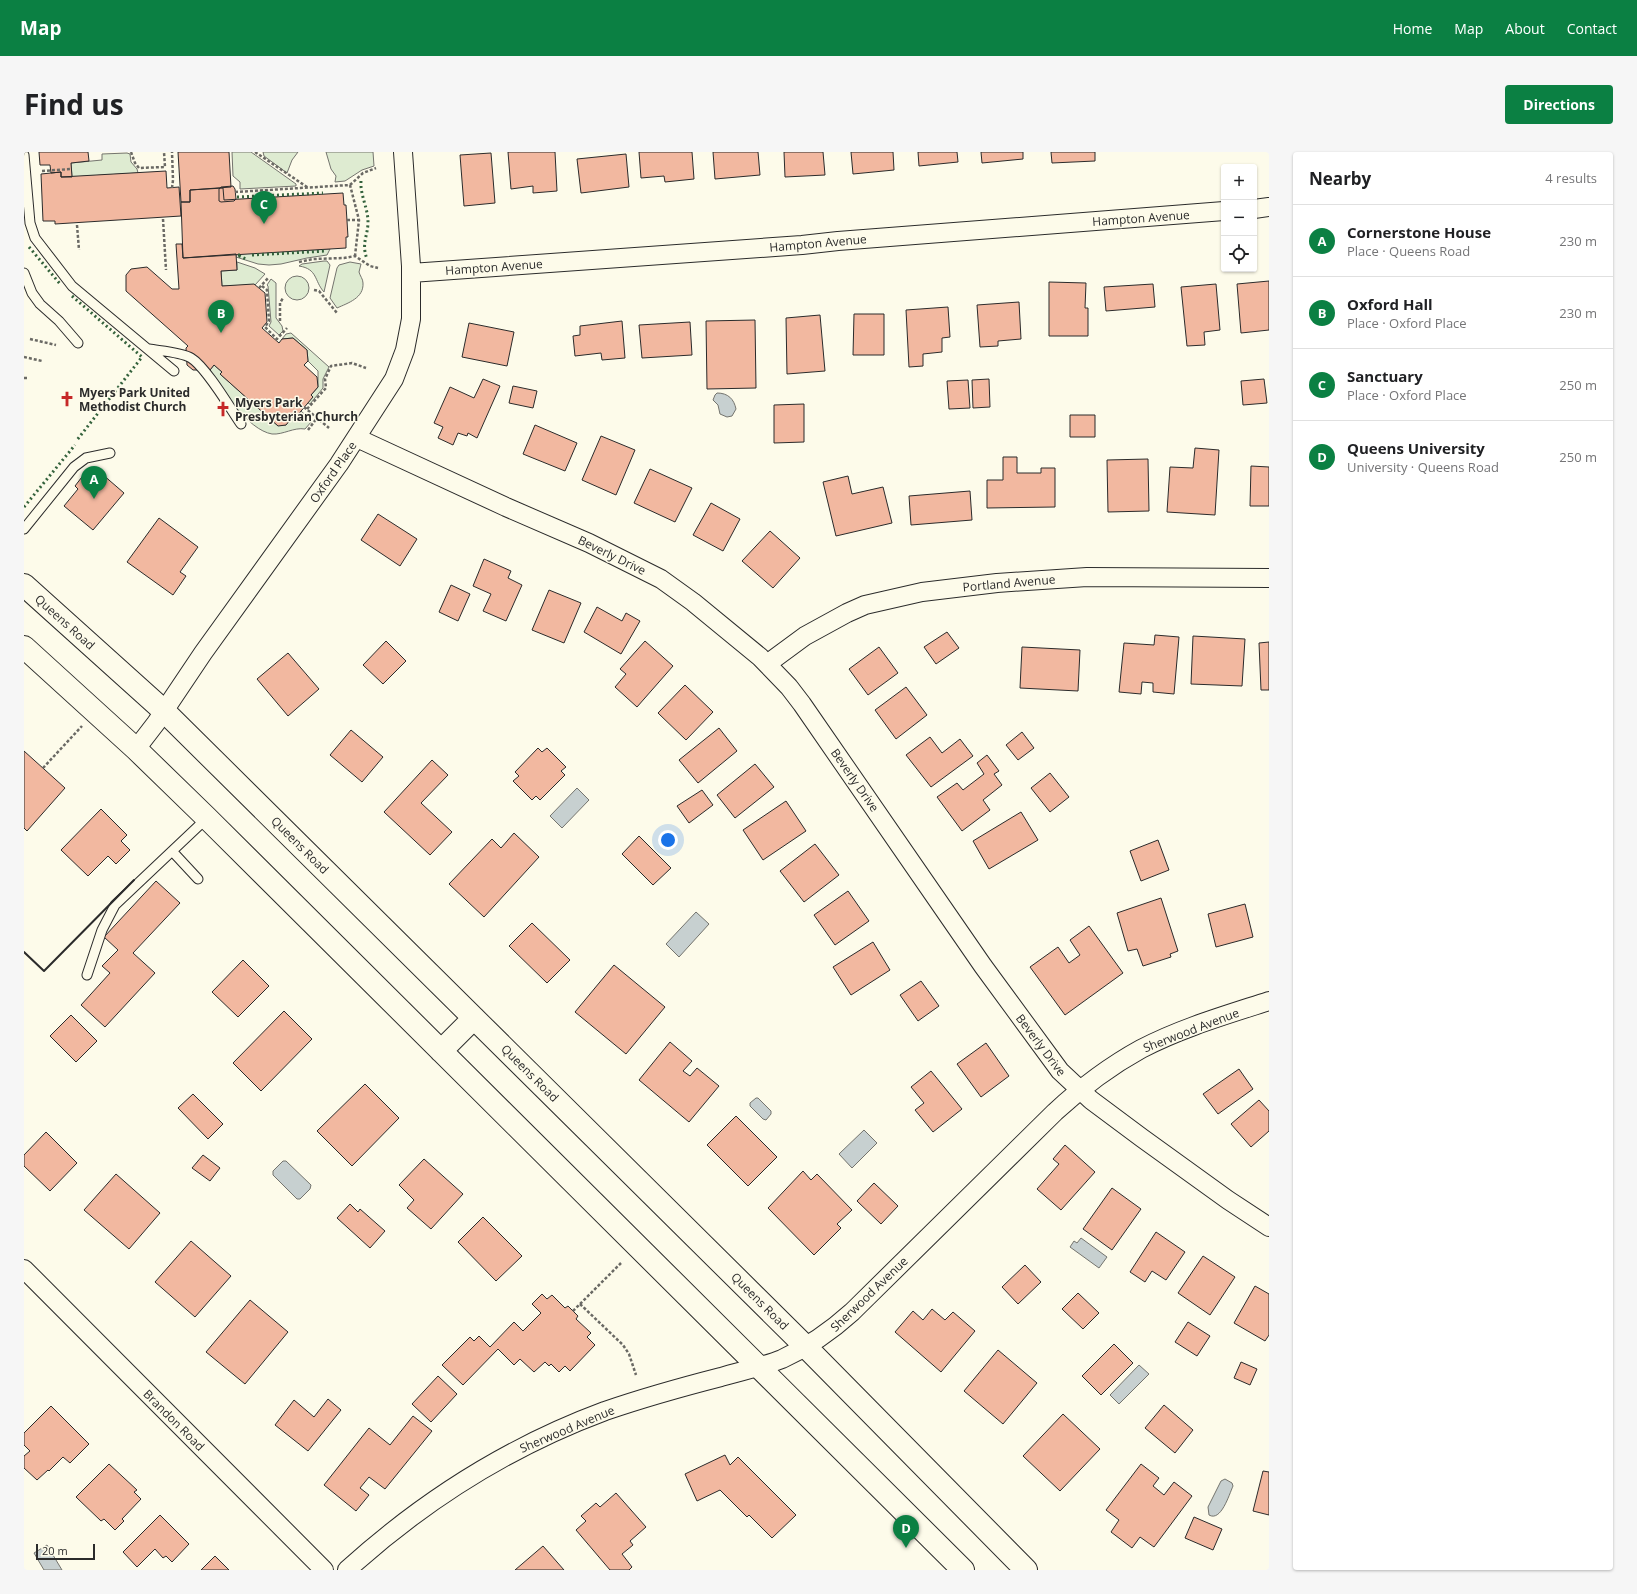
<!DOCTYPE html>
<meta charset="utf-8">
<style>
:root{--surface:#fff;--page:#f6f6f6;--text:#202124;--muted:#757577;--line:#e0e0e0;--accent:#0b8043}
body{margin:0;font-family:"Open Sans",sans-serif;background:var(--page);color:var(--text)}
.controls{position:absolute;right:12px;top:12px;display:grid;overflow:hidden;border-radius:4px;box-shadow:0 1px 3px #0004}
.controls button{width:36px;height:36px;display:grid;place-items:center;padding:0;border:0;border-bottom:1px solid var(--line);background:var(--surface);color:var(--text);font:20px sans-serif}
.scale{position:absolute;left:12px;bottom:10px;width:59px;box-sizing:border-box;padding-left:4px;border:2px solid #2b2b2b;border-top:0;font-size:11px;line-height:14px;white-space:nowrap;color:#2b2b2b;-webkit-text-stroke:3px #fdfbea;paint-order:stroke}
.you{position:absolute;left:644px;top:688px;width:14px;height:14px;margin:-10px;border:3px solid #fff;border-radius:50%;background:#1a73e8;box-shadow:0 0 0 6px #1a73e833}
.badge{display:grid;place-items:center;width:26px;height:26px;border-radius:50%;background:var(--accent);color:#fff;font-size:13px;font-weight:700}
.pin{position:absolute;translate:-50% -33px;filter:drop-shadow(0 1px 2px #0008)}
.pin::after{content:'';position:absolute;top:21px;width:14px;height:12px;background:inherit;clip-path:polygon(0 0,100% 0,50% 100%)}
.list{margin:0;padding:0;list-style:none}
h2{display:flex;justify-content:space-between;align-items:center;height:52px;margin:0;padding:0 16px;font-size:17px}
h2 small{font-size:13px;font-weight:400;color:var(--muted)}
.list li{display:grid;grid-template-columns:26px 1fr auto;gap:12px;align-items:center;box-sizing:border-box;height:72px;padding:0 16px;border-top:1px solid var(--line)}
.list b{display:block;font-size:15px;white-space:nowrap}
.list p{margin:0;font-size:13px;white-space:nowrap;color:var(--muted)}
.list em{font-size:13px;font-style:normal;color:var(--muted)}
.icon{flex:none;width:22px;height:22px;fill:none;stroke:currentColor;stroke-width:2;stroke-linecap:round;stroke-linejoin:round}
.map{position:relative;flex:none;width:1245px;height:1418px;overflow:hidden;border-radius:4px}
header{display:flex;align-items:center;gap:24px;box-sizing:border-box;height:56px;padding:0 20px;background:var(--accent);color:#fff}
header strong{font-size:19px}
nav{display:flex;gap:22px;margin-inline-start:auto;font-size:14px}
.intro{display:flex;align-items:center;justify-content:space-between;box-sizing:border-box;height:96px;padding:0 24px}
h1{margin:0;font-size:28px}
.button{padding:10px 18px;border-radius:4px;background:var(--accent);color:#fff;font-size:14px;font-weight:700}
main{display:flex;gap:24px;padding:0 24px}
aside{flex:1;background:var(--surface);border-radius:4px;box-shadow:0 1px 3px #0004}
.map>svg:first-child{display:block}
.green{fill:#deebd1;stroke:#74746e}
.water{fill:#c7d0d0;stroke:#74746e}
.building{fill:#f2b8a0;stroke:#2b2b2b}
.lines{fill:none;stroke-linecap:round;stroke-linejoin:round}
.service-casing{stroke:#2b2b2b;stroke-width:11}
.minor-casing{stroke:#2b2b2b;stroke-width:20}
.tertiary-casing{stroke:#2b2b2b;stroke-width:24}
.path{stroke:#6a6964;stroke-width:2.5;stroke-dasharray:3 2;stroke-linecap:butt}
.service{stroke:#fdfbea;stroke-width:9}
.minor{stroke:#fdfbea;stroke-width:18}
.tertiary{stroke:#fdfbea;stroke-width:22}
.hedge{stroke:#34623c;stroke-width:3;stroke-dasharray:2 3;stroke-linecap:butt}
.wall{stroke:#2b2b2b;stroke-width:2}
.labels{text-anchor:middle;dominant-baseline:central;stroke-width:3;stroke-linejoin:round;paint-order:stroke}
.street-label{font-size:12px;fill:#2b2b2b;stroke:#fdfbea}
.poi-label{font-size:12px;font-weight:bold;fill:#2b2b2b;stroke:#fdfbea;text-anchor:start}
</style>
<header>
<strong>Map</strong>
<nav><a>Home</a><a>Map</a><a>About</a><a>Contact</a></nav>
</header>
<div class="intro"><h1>Find us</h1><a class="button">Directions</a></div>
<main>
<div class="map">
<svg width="1245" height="1418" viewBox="0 0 1245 1418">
<rect width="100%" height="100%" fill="#fdfbea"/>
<!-- green -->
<path class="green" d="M208 0H227L272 32V34L216 37V30L209 24Z
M239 0H274L268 8 263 21 240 4Z
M302 0H349L350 14 338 18 321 29 311 30 312 24 307 17Z
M103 1 106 2 107 10 113 17 114 21 48 25 47 11 78 8V2Z
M306 97 303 103 283 106 257 112 245 113 234 112 212 105V102Z
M300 109H303L306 113 300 140C290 129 294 117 275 114L278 112Z
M213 110 231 116 241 122 231 133 198 134 197 119 213 118Z
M326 110 337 112 335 120C336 124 339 127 339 131 340 146 324 151 313 156L306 146 313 116 315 113Z
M261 136a12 12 0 1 1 24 0a12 12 0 1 1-24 0Z
M247 127 252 131V166L258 174 259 179 255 183 245 174 247 170 244 134 243 133Z
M267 181 305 215 299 227V236L286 252 284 251 287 243 294 235V219L284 209 283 198 269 186 258 187 262 182Z
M190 213 198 220 196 222 253 273H262L270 263 272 265 277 259 288 269 281 277C270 275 259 283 248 282 224 278 197 237 186 218Z"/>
<!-- water -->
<path class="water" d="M693 241C704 241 710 247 712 257L708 264 703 265 696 262 694 253 689 248 691 243Z
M553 636 565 648 538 676 526 664Z
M672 760 685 772 655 805 642 792Z
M732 946H734L747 959V962L742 968 739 967 726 954V951Z
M840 978 853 991 828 1016 815 1002Z
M259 1009H262L287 1033 286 1037 276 1047H273L249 1023V1019Z
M1057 1086 1083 1105 1075 1116 1046 1095 1050 1089 1053 1091Z
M1115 1213 1125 1222 1095 1252 1086 1243Z
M1201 1327 1208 1331 1209 1334C1205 1343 1197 1370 1185 1363L1184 1355 1197 1329Z
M23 1393 38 1418H20L10 1401Z"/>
<!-- building -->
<path class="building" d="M15 0H64L65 9 47 11 48 25H37V20L27 21 26 13H16Z
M154 0H205L207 35 166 38V50H157Z
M484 0H531L533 39 509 41V34L487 37Z
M615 0H668L670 27 641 30 640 24 617 26Z
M689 0H734L736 23 691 27Z
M760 0H799L801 23 761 25Z
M827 0H869L870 18 829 22Z
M894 0H933L934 10 895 14Z
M957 0H999V7L958 11Z
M1027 0H1071V9L1028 11Z
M467 1 471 51 440 54 436 3Z
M602 2 605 35 557 41 553 7Z
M142 19 143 36 155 35 157 64 31 72V69H19L17 22 37 20V25Z
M209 34 211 37 212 47 210 49 197 50 195 49V37L197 35Z
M199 36 200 48 319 41 320 53H322L324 85H322V96L159 106 157 50H166V38Z
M152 92H158L159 106 212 102 213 118 197 119 198 134 230 132 241 141 243 170 238 176 255 191 258 187 269 186 283 198 284 209 280 213 293 225 294 235 287 243 289 245 272 265 270 263 262 273 254 274 196 222 198 220 190 213 186 218H169L163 213 162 196 164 194 102 139V123L107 117 123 115 148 137H155Z
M1245 129V178L1217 181 1213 132Z
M1025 130 1062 131 1061 156H1064V184H1025Z
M1129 132 1131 155 1082 159 1080 135Z
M1192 132 1196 178 1180 180 1181 193 1163 194 1157 135Z
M995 150 997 187 974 189V194L956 195 953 153Z
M924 155 926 185 918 186V200L899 202V214L885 215 882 158Z
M830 162H860V203H829Z
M796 163 801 219 763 222 762 166Z
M731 168 732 236 683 237 682 169Z
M598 169 601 206 578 208 577 201 551 204 549 184 556 183V174Z
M666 170 668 203 618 206 615 173Z
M445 171 490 180 483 214 438 205Z
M459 227 476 234 453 286 444 281 443 284 434 281 429 293 414 286 419 275 410 271 426 235 450 246Z
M965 227 966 255 949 256 948 228Z
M1240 227 1243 251 1219 253 1217 229Z
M944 228 946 256 925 257 923 229Z
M489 234 513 239 509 256 485 251Z
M780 252V290L750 291V253Z
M1046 263H1071V285H1046Z
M511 273 553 291 541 319 499 302Z
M577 284 611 298 592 343 558 328Z
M1171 296 1195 298 1191 363 1143 360 1146 315 1169 316Z
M979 305H993V321H1017V316H1031V355L963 356V328H979Z
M1124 307 1125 359 1084 360 1083 308Z
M1227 314 1245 315V354H1226Z
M68 317 76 324 78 322 100 341 69 378 40 354 54 337 51 334 61 321 63 323Z
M626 317 668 336 651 370 610 351Z
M824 324 828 342 859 335 868 371 812 384 799 330Z
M946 339 948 368 887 373 885 344Z
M687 351 716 367 699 399 669 383Z
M354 362 393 387 376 414 337 388Z
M135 366 174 395 156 420 162 424 149 443 103 410Z
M746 379 776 406 749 436 718 409Z
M460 407 487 419 484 426 498 433 482 469 459 459 467 442 449 434Z
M427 433 446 442 434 469 415 460Z
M525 438 557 451 540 491 508 478Z
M573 455 598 469 602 461 616 469 597 502 560 480Z
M923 480 935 496 912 512 900 495Z
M1131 483 1155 485 1150 542 1129 540V531L1118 530 1117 542 1095 540 1100 491 1130 493Z
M1169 484 1221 487 1218 534 1167 532Z
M362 489 382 509 359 532 339 513Z
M621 489 649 514 613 555 591 535 602 522 596 517Z
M1245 490V538H1237L1235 491Z
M855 495 874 521 844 543 825 517Z
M998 495 1056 498 1054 539 996 536Z
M264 501 295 537 264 564 233 527Z
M661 533 689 560 662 588 634 561Z
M882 535 903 563 872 587 851 558Z
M695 576 713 599 674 631 655 608Z
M327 578 359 605 338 630 306 603Z
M998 580 1010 596 994 608 982 593Z
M906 585 918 601 936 587 949 604 907 635 882 603Z
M514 596 518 600 523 596 542 615 537 619 541 623 516 648 512 644 508 648 489 629 495 624 491 620Z
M0 599 41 636 3 679 0 676Z
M963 603 975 619 970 622 978 633 959 648 966 658 938 679 913 645 933 631 939 638 960 622 953 611Z
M408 608 424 623 397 651 428 680 406 703 360 660Z
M731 612 750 635 711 666 693 643Z
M1026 621 1045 645 1026 660 1007 636Z
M678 638 689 653 665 671 653 654Z
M762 649 782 679 739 708 719 678Z
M77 657 103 683 97 689 106 698 92 712 84 704 64 724 37 698Z
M997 660 1014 688 965 717 949 689Z
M490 681 515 705 460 765 425 732 468 687 477 696Z
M615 684 647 716 629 733 598 702Z
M1134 688 1145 718 1117 729 1106 699Z
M791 692 815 723 780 750 756 719Z
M132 729 156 751 109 801 131 821 81 875 57 853 86 821 78 814 94 798 80 785Z
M824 739 845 769 811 793 790 763Z
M1137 746 1154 799 1146 802 1147 805 1119 814 1113 797 1104 799 1093 761Z
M1221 752 1229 785 1192 795 1184 762Z
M508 771 546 808 523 831 485 794Z
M1065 774 1099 821 1041 863 1006 815 1034 795 1045 811 1056 803 1046 788Z
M849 790 866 818 827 843 809 815Z
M219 808 245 834 214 865 188 840Z
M590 813 641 855 602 902 551 860Z
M897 829 915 854 894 869 876 843Z
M260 859 288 887 237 939 209 911Z
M47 863 73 889 52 910 26 884Z
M646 890 668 909 659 919 666 924 673 916 695 934 665 970 615 928Z
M962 891 985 924 957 945 933 912Z
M1215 917 1229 937 1194 962 1179 942Z
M907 919 938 957 909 980 891 958 900 951 887 935Z
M341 932 375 966 328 1014 293 979Z
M169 942 199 972 184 987 154 956Z
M1235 948 1245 959V979L1227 995 1207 972Z
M712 964 753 1005 724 1034 683 993Z
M22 980 53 1011 26 1039 0 1014V1003Z
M1041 993 1071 1020 1037 1058 1013 1037 1035 1012 1029 1007Z
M179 1003 196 1016 186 1029 168 1016Z
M400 1007 439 1042 407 1077 383 1056 390 1048 375 1033Z
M779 1019 787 1028 793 1022 828 1058 813 1072 817 1076 790 1103 744 1056Z
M92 1022 136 1061 105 1097 60 1058Z
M850 1031 874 1054 857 1072 833 1049Z
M1088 1036 1117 1057 1088 1098 1059 1077Z
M326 1052 334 1060 336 1057 361 1079 346 1096 313 1066Z
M459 1065 498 1104 472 1129 434 1090Z
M1132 1080 1161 1100 1142 1128 1128 1119 1121 1130 1106 1120Z
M167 1089 207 1124 171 1165 131 1130Z
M1179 1104 1211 1125 1186 1163 1154 1141Z
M1001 1113 1017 1130 994 1152 978 1135Z
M1231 1134 1245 1142V1183L1241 1189 1210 1171Z
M1054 1141 1075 1161 1059 1177 1038 1157Z
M518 1142 523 1147 528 1143 541 1156 544 1154 554 1164 552 1167 567 1181 563 1185 571 1193 546 1219 541 1214 535 1220 527 1212 525 1214 521 1210 510 1220 496 1207 490 1213 474 1197 439 1233 418 1213 446 1185 450 1189 455 1184 466 1195 490 1170 499 1179 517 1161 508 1152Z
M226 1148 264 1180 221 1232 182 1200Z
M908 1157 921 1168 929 1160 951 1179 917 1220 871 1180 889 1159 899 1168Z
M1164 1170 1186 1184 1173 1204 1151 1190Z
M1090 1192 1109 1211 1077 1243 1058 1224Z
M974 1198 1013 1231 979 1272 940 1239Z
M1217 1210 1233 1217 1226 1233 1210 1226Z
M414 1224 433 1242 407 1270 388 1252Z
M304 1247 317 1258 284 1299 251 1273 270 1248 290 1265Z
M1140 1253 1169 1278 1151 1301 1121 1276Z
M27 1254 65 1292 46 1311 39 1305 25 1319 24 1318 13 1328 0 1316V1304L6 1299 0 1293V1281Z
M1039 1262 1076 1297 1036 1339 999 1304Z
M389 1264 408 1279 361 1337 345 1325 336 1336 345 1343 332 1359 300 1333 345 1276 366 1293Z
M701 1303 706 1313 714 1305 772 1363 748 1386 725 1363 723 1365 696 1338 673 1349 661 1322Z
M85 1312 113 1338 110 1340 117 1347 98 1367 100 1369 91 1378 80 1367 77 1369 52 1345Z
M1117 1312 1135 1326 1129 1334 1140 1343 1150 1330 1168 1344 1130 1395 1116 1385 1108 1396 1087 1380 1095 1368 1082 1358Z
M1239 1319 1245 1320V1363L1229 1359Z
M592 1341 622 1375 606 1389 609 1393 598 1402 608 1415 605 1418H586L552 1378 562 1369 557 1364 572 1351 576 1355Z
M136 1363 165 1392 148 1410 142 1404 139 1406 131 1397 113 1415 99 1400Z
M1170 1365 1198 1377 1189 1398 1161 1386Z
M519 1394 540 1418H491Z
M191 1404 205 1418H177Z"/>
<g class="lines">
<!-- service casing -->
<g class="service-casing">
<path id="service" d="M0 3 6 71 11 86 48 134 150 219
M0 121 8 141 16 152 35 169 54 191
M125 197C137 199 157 200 167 206 182 215 206 256 217 272
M0 377 50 315 62 306 86 301
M148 699 174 727
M63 823 78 778 91 753 183 666"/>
</g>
<!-- minor casing -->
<g class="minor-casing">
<path id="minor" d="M1230 57 1245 55
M387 121 778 93 814 89 1200 59
M333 286 482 355 565 391 637 427 669 450 736 505 765 535 778 552 959 814 1036 919 1067 948 1118 986 1204 1048 1245 1075
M743 512 781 484 823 461 841 453 898 440 973 431 1063 425 1245 426
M112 597 132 571 179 501 315 312 370 227 381 198 387 167V114L379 0
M0 1117 300 1418
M323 1418C399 1349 484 1295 581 1259 619 1246 658 1235 697 1225 717 1219 738 1215 758 1207 784 1195 807 1179 828 1160L1031 960C1057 936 1086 914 1117 897 1157 876 1202 863 1245 849"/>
</g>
<!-- tertiary casing -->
<g class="tertiary-casing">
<path id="tertiary" d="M0 433 140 559 781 1194 1002 1418
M0 495 112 597 183 666 939 1418
M417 899 450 866"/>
</g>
<!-- path -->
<path class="path" d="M107 0 111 11 115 16 141 15 140 0
M231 0 283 35
M18 19 47 17
M326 33 339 21 352 16
M148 36 149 28 148 0
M211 40 326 33 335 68 331 104
M139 67 142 118
M323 68H335
M53 73 55 98
M275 110 289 107 320 106 331 104 346 114 354 116
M238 134 243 138 245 169 241 175 253 187 263 176
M235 136 245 125
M290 138 295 139 313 161
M256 169V151L259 146
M6 187 32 193
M0 205 18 209
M0 226H4
M280 255 305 276
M283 257 302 236 301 227 307 214 328 211 342 216
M284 278 293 266
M19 616 58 574
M556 1152 599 1193 605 1202 612 1223
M549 1159 597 1111"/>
<!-- service -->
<use href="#service" class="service"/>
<!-- minor -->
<use href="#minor" class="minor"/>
<!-- tertiary -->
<use href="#tertiary" class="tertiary"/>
<!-- hedge -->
<path class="hedge" d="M337 29C336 43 344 56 344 70 344 84 337 91 343 107
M213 45 299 41
M5 95 37 133
M216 103H213L222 107
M228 103 302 99
M48 144 118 205 53 288
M0 355 51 293"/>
<!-- wall -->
<path class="wall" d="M0 800 20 819 110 728"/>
</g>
<!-- icons -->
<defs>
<g id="church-bare" transform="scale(1.2)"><path d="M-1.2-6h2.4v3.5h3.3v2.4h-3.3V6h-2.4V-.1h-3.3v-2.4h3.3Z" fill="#c62828" stroke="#fdfbea" stroke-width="2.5" paint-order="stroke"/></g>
</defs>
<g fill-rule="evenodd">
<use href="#church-bare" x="43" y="247"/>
<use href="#church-bare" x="199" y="257"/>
</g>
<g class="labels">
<!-- street labels -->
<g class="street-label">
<text transform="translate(1117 66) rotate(-4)">Hampton Avenue</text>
<text transform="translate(794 91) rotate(-5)">Hampton Avenue</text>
<text transform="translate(470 115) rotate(-4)">Hampton Avenue</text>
<text transform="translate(309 320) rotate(-55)">Oxford Place</text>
<text transform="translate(588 403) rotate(26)">Beverly Drive</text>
<text transform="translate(985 431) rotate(-5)">Portland Avenue</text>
<text transform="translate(41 470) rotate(42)">Queens Road</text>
<text transform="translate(831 628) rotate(55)">Beverly Drive</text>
<text transform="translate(276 693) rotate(45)">Queens Road</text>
<text transform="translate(1167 878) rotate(-21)">Sherwood Avenue</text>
<text transform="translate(1017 893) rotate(53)">Beverly Drive</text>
<text transform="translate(506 921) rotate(45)">Queens Road</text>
<text transform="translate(845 1142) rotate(-44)">Sherwood Avenue</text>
<text transform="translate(736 1149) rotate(45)">Queens Road</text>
<text transform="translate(150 1268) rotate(45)">Brandon Road</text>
<text transform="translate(543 1277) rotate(-23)">Sherwood Avenue</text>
</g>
<!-- poi labels -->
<g class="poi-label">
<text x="55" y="240">Myers Park United<tspan x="55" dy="14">Methodist Church</tspan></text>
<text x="211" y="250">Myers Park<tspan x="211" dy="14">Presbyterian Church</tspan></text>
</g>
</g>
</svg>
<div class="controls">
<button>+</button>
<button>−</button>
<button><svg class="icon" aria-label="locate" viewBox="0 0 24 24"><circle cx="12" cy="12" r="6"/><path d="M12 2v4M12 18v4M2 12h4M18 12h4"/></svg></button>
</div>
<div class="scale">20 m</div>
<div class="you"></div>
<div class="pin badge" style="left:70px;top:347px">A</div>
<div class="pin badge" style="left:197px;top:181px">B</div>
<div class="pin badge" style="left:240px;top:72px">C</div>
<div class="pin badge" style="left:882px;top:1396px">D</div>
</div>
<aside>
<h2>Nearby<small>4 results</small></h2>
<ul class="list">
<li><span class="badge">A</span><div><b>Cornerstone House</b><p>Place · Queens Road</p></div><em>230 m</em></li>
<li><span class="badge">B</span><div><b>Oxford Hall</b><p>Place · Oxford Place</p></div><em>230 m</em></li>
<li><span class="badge">C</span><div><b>Sanctuary</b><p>Place · Oxford Place</p></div><em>250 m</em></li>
<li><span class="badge">D</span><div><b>Queens University</b><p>University · Queens Road</p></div><em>250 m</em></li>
</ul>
</aside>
</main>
